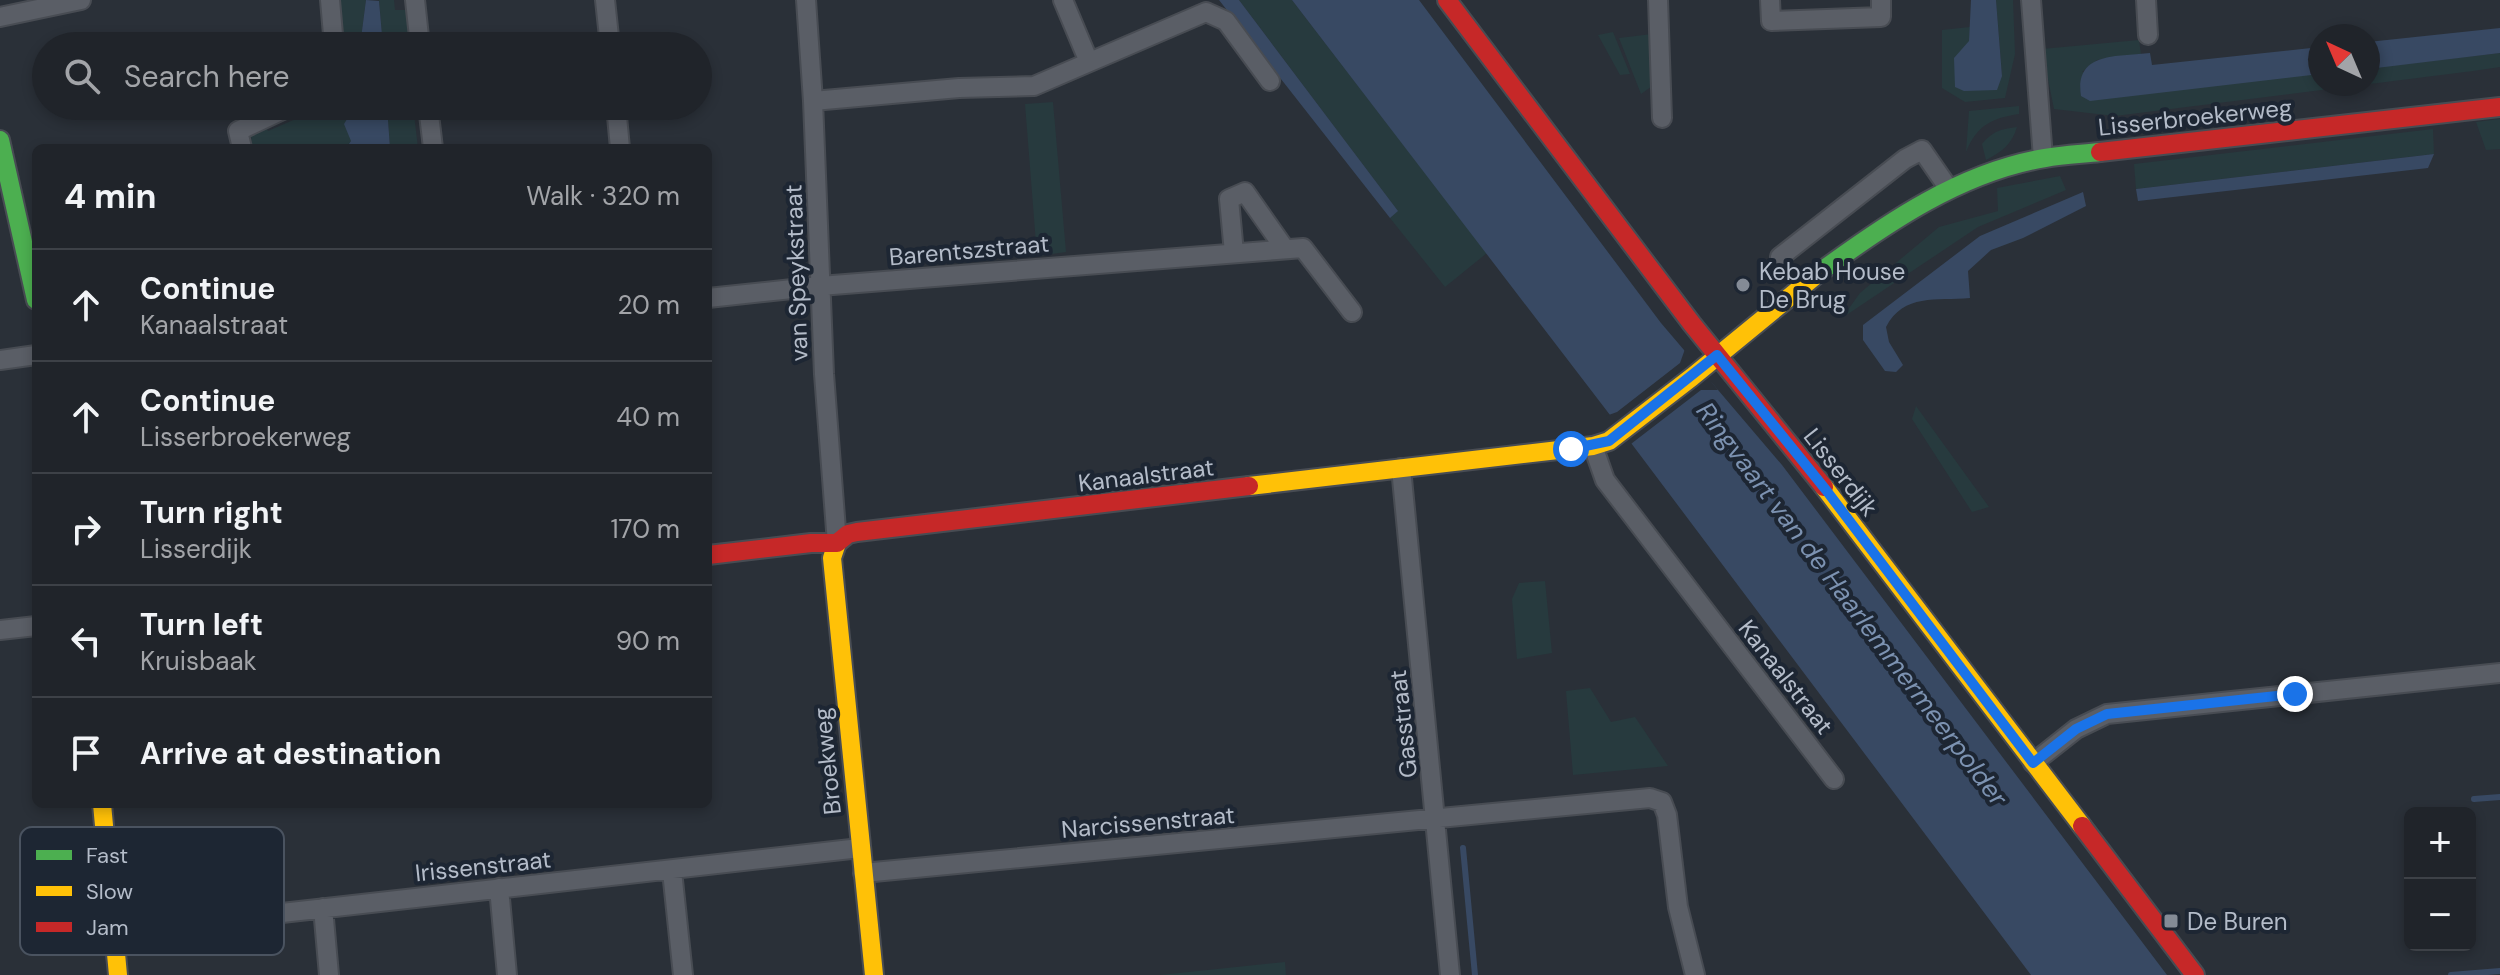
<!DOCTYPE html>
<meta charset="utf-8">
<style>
:root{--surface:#20242a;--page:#2d3036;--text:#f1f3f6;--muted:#a2a4a8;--line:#3d4147}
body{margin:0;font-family:"DM Sans",sans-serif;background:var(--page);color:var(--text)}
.controls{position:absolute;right:24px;bottom:24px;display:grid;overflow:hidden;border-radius:12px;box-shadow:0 4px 12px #0003}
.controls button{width:72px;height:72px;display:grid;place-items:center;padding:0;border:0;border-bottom:2px solid var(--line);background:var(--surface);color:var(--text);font:40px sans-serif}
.compass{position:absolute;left:2308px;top:24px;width:72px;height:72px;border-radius:50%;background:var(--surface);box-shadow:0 4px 12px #0003;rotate:316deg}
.stop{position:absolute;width:24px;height:24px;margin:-18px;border:6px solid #1a73e8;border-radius:50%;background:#fff}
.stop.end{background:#1a73e8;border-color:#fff;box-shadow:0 2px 8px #0008}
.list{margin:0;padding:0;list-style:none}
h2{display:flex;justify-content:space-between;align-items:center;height:104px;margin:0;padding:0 32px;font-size:34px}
h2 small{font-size:26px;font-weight:400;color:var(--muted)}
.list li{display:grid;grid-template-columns:52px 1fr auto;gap:24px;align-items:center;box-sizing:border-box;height:112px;padding:0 32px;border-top:2px solid var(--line)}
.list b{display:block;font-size:30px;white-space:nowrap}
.list p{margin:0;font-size:26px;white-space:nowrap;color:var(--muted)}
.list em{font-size:26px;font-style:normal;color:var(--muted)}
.icon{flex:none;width:44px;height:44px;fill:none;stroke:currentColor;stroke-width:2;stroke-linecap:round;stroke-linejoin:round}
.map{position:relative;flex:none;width:2500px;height:975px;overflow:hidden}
.search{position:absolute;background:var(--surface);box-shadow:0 4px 12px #0003;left:32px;top:32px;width:680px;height:88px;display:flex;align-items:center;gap:20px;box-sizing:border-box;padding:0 28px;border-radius:44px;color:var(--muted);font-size:30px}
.panel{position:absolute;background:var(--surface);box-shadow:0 4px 12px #0003;left:32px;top:144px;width:680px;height:664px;border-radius:12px}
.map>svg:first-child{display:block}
.green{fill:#273a3e}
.water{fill:#384963}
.pier{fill:#2a3038}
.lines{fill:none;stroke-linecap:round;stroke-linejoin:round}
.stream{stroke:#384963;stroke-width:6}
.street-casing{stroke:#484c53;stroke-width:22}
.fast-casing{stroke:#484c53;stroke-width:22}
.slow-casing{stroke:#484c53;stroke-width:22}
.jam-casing{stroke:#484c53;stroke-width:22}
.street{stroke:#5a5e66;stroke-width:18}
.fast{stroke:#4caf50;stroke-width:18}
.slow{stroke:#ffc107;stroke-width:18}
.jam{stroke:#c62828;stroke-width:18}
.route{stroke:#1a73e8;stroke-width:10}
.poi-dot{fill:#848b96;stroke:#1d2633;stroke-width:3}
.labels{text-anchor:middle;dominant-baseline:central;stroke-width:8;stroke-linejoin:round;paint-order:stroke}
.street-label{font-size:24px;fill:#b4bcc9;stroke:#1d2633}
.poi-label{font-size:24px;fill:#b4bcc9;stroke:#1d2633;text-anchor:start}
.water-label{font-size:26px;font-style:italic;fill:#7c92b1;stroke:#1d2633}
.key{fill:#1d2633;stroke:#4a5360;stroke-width:2}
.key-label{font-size:22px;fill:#b4bcc9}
</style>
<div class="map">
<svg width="2500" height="975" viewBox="0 0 2500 975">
<rect width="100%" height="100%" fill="#2a3038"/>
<!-- green -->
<path class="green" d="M339 0H366L360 46H340Z
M379 0H394L395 10H408L412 46H383Z
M1239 0H1292L1487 253 1445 287 1390 218 1397 210Z
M1996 0H2013L2015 54 2005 98 1965 102 1942 88V30L1970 27 1969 41 2002 76Z
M1613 32 1630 74 1620 75 1598 35Z
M1652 34 1655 84 1641 94 1619 38Z
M2139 40 2141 54 2097 60 2082 72 2320 74V84H2368V68L2500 53V67L2473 71 2115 116 2054 109 2042 49Z
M1053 102 1066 252 1037 256 1025 104Z
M310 106H355L351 141 346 148H252L251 135 266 126 268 131 305 115 304 109Z
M387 106H413L418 148H390Z
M2019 106V114C1992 118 1977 125 1966 152L1969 111Z
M2500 119V149L2486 150 2476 122Z
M2017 127C2012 144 2002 152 1986 160L1982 144C1993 131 2001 129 2017 127Z
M2433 129 2434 154 2136 189 2134 164Z
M2060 176 2066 190 1978 227 1842 318 1860 293 1939 227 1998 211 1997 188Z
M1916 406 1989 507 1972 512 1912 419Z
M1545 581 1552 653 1517 659 1512 599 1519 583Z
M1590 688 1611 722 1635 717 1668 766 1573 775 1566 691Z
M1285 962 1286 975H1160Z"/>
<!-- water -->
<path class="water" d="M366 0 379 1 383 46H360Z
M1219 0H1239L1398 211 1390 218Z
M1292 0H1419L1661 323 1782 465 2167 975H2031L1610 415Z
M1971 0H1996L2002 76 1997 90 1964 91 1955 87 1954 58 1969 41Z
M2500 28V53L2368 69V42Z
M2320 47V74L2090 101 2081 96C2074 51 2119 57 2150 53L2152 65Z
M355 106H387L390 148H346L351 141 344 124Z
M2434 154 2428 168 2138 201 2136 189Z
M2083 192 2086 206 2023 238 1991 250 1968 271 1970 298C1936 301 1904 293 1886 327L1889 342 1903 365 1896 372 1885 371 1863 340V325L1980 236Z"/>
<!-- pier -->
<path class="pier" d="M1685 349 1718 390H1701L1627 447 1606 416 1617 412 1680 363Z"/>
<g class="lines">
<!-- stream -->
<path class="stream" d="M2474 799 2500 797
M1463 848 1475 975
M2451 975 2500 971"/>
<!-- street casing -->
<g class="street-casing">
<path id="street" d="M330 0 334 46
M415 0 420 46
M605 0 610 46
M806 0 813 101 824 374 837 543
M1063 0 1089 62
M1658 0 1662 118
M1770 0 1771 21 1881 17V0
M2031 0 2043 158
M2146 0 2148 35
M0 17 81 0
M813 101 959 88 1034 86 1206 12 1226 21 1270 81
M428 106 433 148
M616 106 620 148
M242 148 238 131 291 106
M1234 253 1229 199 1245 192 1285 249
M1780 257 1905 159 1922 150 1949 189
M708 298 820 286 1303 248 1352 312
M0 360 36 355
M1593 446 1605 480 1834 779
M1401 468 1450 975
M0 630 36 626
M2033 763 2076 729 2107 714 2500 673
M672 871 683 975
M863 873 1650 798 1662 802 1667 815 1678 907 1695 975
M499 888 507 975
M323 908 329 975
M115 944 212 936 264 915 860 848"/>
</g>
<!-- fast casing -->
<g class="fast-casing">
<path id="fast" d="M0 140 36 300
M1820 272C1887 223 1961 172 2045 158 2063 155 2082 154 2100 152"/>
</g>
<!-- slow casing -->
<g class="slow-casing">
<path id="slow" d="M1249 486 1593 446 1609 441 1692 377 1820 272
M1824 487 2082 826
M837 543 832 558 874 975
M102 804 118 975"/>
</g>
<!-- jam casing -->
<g class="jam-casing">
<path id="jam" d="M1447 0 1692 324 1824 487
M2100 152 2500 107
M708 555 811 543H837L848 534 857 532 1249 486
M2082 826 2195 975"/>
</g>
<!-- street -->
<use href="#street" class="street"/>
<!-- fast -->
<use href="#fast" class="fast"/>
<!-- slow -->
<use href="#slow" class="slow"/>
<!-- jam -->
<use href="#jam" class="jam"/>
</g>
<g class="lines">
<!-- route -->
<path class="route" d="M1571 449 1609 441 1717 355 1826 490 2033 763 2076 729 2107 714 2295 694"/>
</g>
<!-- markers -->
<g class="poi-dot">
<circle cx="1743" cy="285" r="8"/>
<rect x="2163" y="913" width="16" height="16" rx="4"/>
</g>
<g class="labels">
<!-- street labels -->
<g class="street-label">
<text transform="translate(2195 117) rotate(-6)">Lisserbroekerweg</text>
<text transform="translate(969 250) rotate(-5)">Barentszstraat</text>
<text transform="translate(796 273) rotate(-92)">van Speykstraat</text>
<text transform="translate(1841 472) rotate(52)">Lisserdijk</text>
<text transform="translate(1146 475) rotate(-7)">Kanaalstraat</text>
<text transform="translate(1786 677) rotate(52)">Kanaalstraat</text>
<text transform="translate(1403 724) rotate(-96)">Gasstraat</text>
<text transform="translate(827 761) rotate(-96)">Broekweg</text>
<text transform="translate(1148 822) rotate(-5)">Narcissenstraat</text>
<text transform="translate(483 866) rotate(-6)">Irissenstraat</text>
</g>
<!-- poi labels -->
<g class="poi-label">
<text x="1759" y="271">Kebab House<tspan x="1759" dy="28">De Brug</tspan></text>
<text x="2187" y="921">De Buren</text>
</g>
<!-- water labels -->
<g class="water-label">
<text transform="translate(1852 604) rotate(53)">Ringvaart van de Haarlemmermeerpolder</text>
</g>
</g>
<!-- legend -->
<rect x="20" y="827" width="264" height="128" rx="12" class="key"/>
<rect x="36" y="850" width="36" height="10" fill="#4caf50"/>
<rect x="36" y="886" width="36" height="10" fill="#ffc107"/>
<rect x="36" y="922" width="36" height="10" fill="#c62828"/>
<g class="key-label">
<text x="86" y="863">Fast</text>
<text x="86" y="899">Slow</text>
<text x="86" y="935">Jam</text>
</g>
</svg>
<div class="controls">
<button>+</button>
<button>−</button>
</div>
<svg class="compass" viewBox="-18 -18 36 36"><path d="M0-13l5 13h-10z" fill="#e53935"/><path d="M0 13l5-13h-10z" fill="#a2a4a8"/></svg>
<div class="stop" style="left:1571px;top:449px"></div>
<div class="stop end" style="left:2295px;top:694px"></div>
<div class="search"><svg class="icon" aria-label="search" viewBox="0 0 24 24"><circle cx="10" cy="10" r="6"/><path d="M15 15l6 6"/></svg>Search here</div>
<section class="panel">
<h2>4 min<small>Walk · 320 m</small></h2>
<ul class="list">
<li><svg class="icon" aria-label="ahead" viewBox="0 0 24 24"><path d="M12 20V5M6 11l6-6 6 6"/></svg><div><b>Continue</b><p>Kanaalstraat</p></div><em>20 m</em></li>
<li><svg class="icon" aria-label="ahead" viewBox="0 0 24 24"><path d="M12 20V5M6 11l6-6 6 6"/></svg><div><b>Continue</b><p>Lisserbroekerweg</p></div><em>40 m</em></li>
<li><svg class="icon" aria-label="right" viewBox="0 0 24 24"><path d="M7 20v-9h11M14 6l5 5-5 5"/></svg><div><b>Turn right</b><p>Lisserdijk</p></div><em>170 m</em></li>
<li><svg class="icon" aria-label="left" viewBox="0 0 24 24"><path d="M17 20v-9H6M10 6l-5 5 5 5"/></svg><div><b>Turn left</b><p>Kruisbaak</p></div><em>90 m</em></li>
<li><svg class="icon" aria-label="arrive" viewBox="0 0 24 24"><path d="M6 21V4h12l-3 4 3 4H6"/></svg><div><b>Arrive at destination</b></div></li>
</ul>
</section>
</div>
